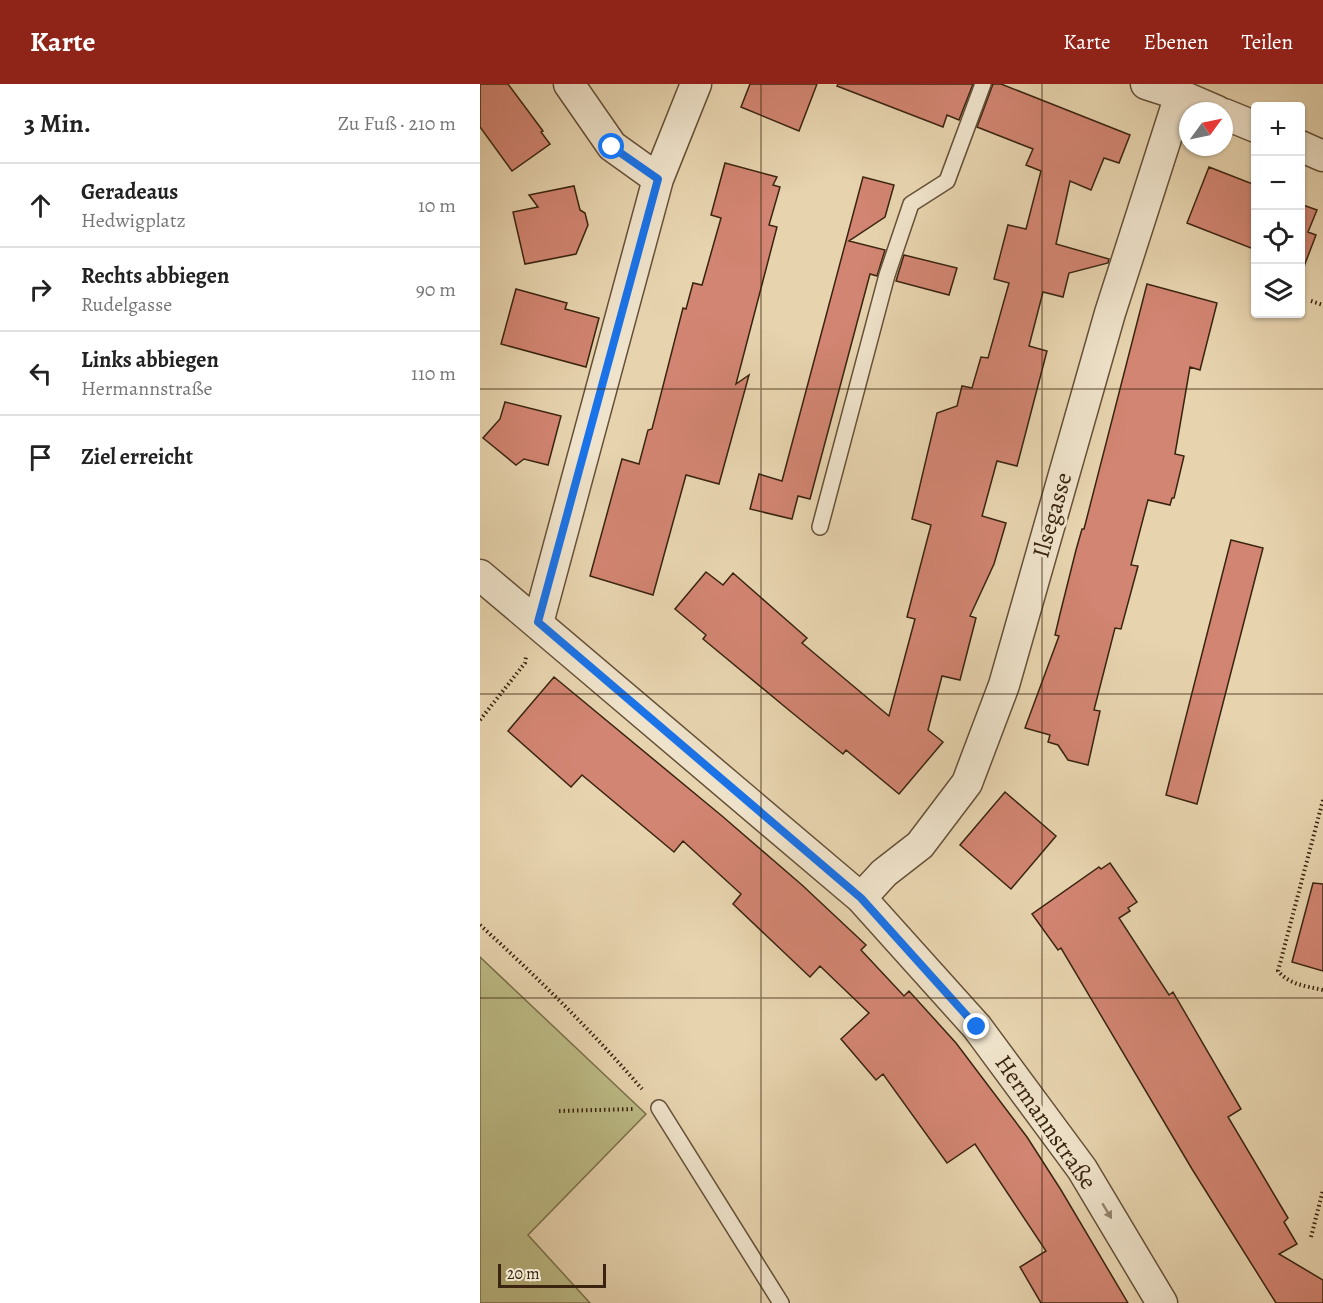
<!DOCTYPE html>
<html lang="de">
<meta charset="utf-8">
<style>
:root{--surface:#fff;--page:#f2f2f2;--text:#222;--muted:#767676;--line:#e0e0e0;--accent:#8f2418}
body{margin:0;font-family:Alegreya,serif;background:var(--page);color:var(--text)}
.controls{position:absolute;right:18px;top:18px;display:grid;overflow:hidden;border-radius:6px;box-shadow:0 2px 4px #0004}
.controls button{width:54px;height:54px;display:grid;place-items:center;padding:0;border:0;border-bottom:2px solid var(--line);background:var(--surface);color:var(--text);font:30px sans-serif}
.compass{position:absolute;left:699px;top:18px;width:54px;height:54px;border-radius:50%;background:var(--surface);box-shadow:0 2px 4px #0004;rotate:57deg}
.scale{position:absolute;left:18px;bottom:15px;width:108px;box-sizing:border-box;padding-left:6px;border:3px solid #3a240f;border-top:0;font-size:16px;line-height:21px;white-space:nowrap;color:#3a240f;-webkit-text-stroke:4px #efe3cb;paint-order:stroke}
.stop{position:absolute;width:18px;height:18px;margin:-14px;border:4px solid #1a73e8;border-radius:50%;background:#fff}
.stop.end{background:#1a73e8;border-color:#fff;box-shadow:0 2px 6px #0008}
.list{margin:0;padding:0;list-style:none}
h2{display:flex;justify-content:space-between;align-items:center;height:78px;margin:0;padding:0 24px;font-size:26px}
h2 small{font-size:20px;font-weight:400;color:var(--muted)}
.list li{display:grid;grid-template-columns:39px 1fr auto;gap:18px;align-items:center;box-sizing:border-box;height:84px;padding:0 24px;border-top:2px solid var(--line)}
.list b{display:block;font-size:22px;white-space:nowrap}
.list p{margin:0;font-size:20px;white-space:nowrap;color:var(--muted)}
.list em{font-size:20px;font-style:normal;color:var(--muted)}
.icon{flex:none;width:33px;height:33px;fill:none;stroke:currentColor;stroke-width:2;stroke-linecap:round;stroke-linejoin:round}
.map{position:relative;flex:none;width:843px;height:1219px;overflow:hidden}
header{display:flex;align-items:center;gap:36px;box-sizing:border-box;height:84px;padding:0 30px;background:var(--accent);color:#fff}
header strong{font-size:28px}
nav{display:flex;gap:33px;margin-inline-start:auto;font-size:21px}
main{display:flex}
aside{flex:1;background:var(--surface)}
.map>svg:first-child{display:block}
.green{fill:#bcbb86;stroke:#7b704a;stroke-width:1.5}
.building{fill:#d28572;stroke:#3a240f;stroke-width:1.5}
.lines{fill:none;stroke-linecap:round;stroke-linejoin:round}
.service-casing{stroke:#655037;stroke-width:18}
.minor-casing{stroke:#655037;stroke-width:33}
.path{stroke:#3a240f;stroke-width:4;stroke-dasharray:1.5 3;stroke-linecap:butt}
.service{stroke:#efe3cb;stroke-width:15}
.minor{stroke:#efe3cb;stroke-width:30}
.oneway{fill:#94846d}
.route{stroke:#1a73e8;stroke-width:8}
.grid{fill:none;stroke:#3a240f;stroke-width:1.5;stroke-opacity:0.55}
.labels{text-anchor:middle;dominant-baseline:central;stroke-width:6;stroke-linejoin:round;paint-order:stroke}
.street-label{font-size:24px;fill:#3a240f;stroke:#efe3cb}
</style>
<header>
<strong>Karte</strong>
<nav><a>Karte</a><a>Ebenen</a><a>Teilen</a></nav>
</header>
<main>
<aside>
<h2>3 Min.<small>Zu Fuß · 210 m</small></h2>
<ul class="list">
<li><svg class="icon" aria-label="ahead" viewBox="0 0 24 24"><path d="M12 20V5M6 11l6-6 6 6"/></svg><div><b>Geradeaus</b><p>Hedwigplatz</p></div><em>10 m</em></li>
<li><svg class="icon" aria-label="right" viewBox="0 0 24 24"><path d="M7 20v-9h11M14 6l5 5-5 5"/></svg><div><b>Rechts abbiegen</b><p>Rudelgasse</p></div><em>90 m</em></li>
<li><svg class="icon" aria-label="left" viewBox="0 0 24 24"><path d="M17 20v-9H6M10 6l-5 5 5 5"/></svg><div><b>Links abbiegen</b><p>Hermannstraße</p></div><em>110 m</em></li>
<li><svg class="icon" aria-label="arrive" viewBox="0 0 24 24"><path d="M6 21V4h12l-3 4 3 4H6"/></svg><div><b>Ziel erreicht</b></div></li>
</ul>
</aside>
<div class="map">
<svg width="843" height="1219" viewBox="0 0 843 1219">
<rect width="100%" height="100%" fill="#e7d4af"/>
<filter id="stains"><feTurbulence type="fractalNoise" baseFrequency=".00333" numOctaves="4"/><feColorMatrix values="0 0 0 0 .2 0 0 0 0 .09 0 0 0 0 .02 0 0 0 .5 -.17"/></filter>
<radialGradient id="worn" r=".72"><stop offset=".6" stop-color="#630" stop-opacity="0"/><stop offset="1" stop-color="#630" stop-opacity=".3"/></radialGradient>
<!-- green -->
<path class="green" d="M0 873 166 1030 48 1151 110 1219H0Z"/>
<!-- building -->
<path class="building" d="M0 0H28L63 47 61 48 70 60 32 87 0 43Z
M270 0H337L319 47 261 23Z
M358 0H493L479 36 467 31 463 43 357 2Z
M513 0H521L650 51 639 79 624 74 611 106 590 97 576 160 629 175 628 179 589 189 583 213 563 208 549 262 567 267 537 382 517 377 502 432 526 439 514 480 490 532 496 534 480 596 462 592 448 646 463 658 419 710 366 666 363 670 310 627 223 555 226 551 195 525 226 488 243 501 253 489 327 554 322 559 409 632 435 535 427 533 451 441 432 435 457 329 477 322 482 302 492 304 501 273 508 274 529 199 514 195 528 141 546 145 561 87 546 81 553 65 497 43Z
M245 79 297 93 293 101 300 103 289 141 297 143 256 300 269 291 239 400 206 391 173 511 110 492 142 375 159 380 168 346 172 345 203 224 206 225 213 199 222 201 241 134 231 131Z
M729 83 770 99 776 102V166L707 139Z
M383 93 414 101 405 133 369 157 405 166 397 192 390 190 330 415 318 412 312 435 270 425 279 390 302 397Z
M94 102 100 126 105 129 108 141 96 170 45 180 33 128 58 123 49 111Z
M820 120 837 126 828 148 836 151 823 185 820 184Z
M424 171 477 184 469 211 416 197Z
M667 200 737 219 720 286 710 283 695 370 704 372 694 414H692L690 421 668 416 651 481 658 482 641 545 635 544 614 626 620 627 608 681 588 676 578 661 568 658 570 651 545 644 579 552 575 551 580 530 596 466 602 445H604Z
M36 205 87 219 85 225 119 234 106 283 21 260Z
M25 318 81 332 68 381 44 375 36 381 3 354 20 335Z
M751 456 783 464 717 720 686 711Z
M74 593 242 732 322 801 386 861 381 866 424 912 429 907 476 959 547 1053 581 1106 648 1219H561L540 1183 566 1167 495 1060 467 1079 403 990 396 996 361 955 389 929 340 882 330 893 253 820 261 810 203 757 194 768 102 691 91 703 28 647Z
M525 708 576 752 531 805 480 761Z
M630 779 657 818 648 824 650 827 639 834 689 911 693 908 761 1025 748 1033 808 1134 804 1138 817 1160 799 1170 843 1196V1219H796L712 1085 581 864 578 866 552 830 619 783 621 785Z
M833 799 843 800V887L812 878Z"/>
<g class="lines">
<!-- service casing -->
<g class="service-casing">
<path id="service" d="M340 443 407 191 431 120 467 97 503 0
M179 1024 301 1219"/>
</g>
<!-- minor casing -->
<g class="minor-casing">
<path id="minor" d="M89 0 132 62 178 95
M666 0 700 11 737 27
M744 30 776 43
M820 62 843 72
M0 491 381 814 497 943 602 1085 682 1219
M58 539 178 95 216 0
M381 814 404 789 440 761 487 699 524 601 630 229 700 11"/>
</g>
<!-- path -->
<path class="path" d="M831 217 843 221
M0 636 45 579 46 573
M843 716 798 887C810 901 826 902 843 906
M0 841C57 893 111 946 162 1005
M79 1027 154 1025
M831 1153 843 1106"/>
<!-- service -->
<use href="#service" class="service"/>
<!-- minor -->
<use href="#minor" class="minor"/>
</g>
<!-- one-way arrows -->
<defs><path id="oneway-solid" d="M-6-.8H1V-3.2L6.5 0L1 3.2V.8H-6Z" transform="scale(1.5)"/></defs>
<use class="oneway" href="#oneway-solid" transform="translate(627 1127) rotate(59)"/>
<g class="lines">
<!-- route -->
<path class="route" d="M132 63 178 95 58 538 381 814 497 943"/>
</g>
<!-- grid -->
<path class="grid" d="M281 0V1219M562 0V1219M0 305H843M0 610H843M0 914H843"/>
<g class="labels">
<!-- street labels -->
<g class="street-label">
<text transform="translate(572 431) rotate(-74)">Ilsegasse</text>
<text transform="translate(566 1038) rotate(55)">Hermannstraße</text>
</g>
</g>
<rect width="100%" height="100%" filter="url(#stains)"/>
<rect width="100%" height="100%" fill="url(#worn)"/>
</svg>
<div class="controls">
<button>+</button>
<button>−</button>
<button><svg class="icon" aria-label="locate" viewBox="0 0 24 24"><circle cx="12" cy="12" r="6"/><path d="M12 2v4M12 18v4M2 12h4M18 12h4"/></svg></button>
<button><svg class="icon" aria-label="layers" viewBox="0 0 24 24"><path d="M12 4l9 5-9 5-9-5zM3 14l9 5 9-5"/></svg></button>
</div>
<svg class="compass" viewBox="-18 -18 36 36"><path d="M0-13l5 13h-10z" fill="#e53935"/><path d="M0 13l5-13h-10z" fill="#767676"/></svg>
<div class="scale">20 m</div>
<div class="stop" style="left:132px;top:63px"></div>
<div class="stop end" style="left:497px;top:943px"></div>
</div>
</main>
